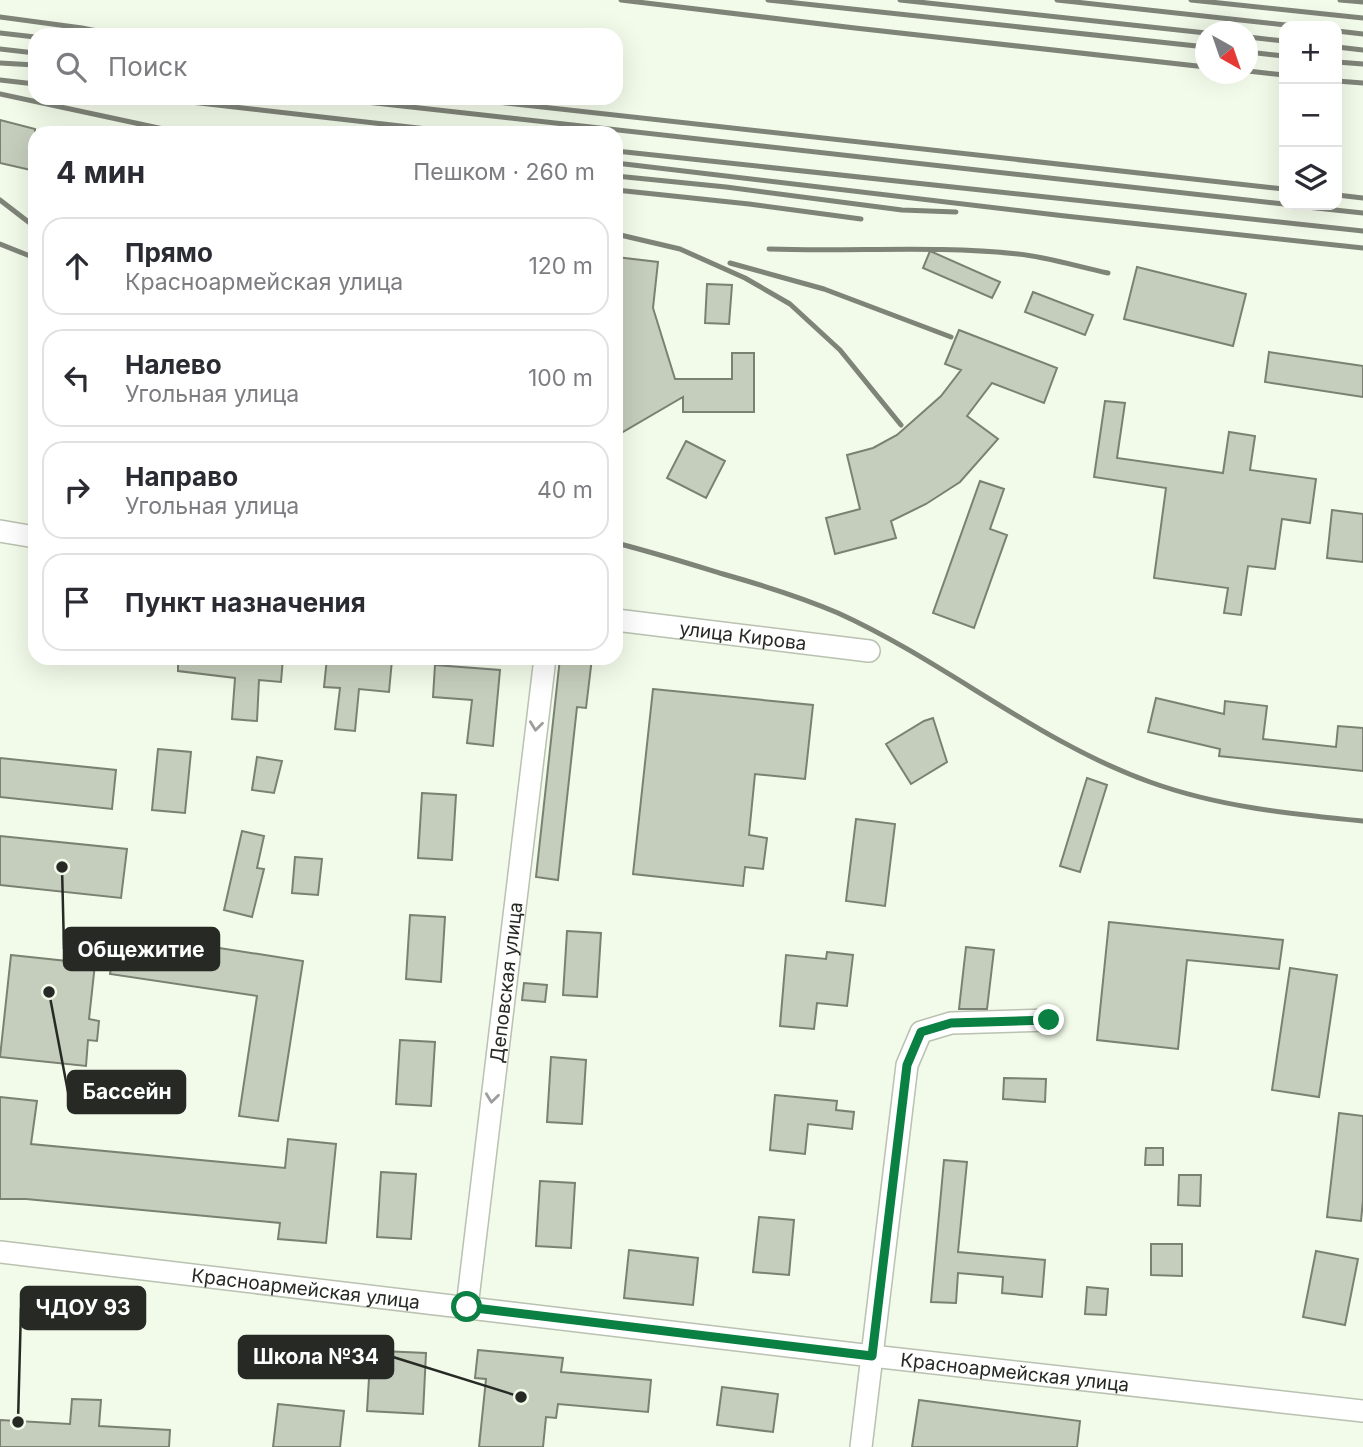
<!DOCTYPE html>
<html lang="ru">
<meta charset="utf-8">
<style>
:root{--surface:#fff;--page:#f7f7f7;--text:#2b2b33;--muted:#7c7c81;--line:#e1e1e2}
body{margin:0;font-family:Inter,sans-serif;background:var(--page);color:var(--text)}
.controls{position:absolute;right:21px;top:21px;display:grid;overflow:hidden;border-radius:14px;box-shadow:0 7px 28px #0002}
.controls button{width:63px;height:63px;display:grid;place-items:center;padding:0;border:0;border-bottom:2px solid var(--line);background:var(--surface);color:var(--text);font:35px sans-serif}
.compass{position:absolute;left:1195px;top:21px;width:63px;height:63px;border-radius:50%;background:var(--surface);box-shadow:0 7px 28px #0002;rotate:140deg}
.stop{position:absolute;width:21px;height:21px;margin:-16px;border:5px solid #0b8043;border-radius:50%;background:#fff}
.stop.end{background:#0b8043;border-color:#fff;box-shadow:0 2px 7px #0008}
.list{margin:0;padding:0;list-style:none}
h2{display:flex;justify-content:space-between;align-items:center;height:91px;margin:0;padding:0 28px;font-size:30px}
h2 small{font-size:23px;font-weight:400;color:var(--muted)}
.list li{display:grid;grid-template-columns:46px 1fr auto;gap:21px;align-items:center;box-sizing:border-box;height:98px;margin:0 14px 14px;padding:0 14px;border:2px solid var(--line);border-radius:21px}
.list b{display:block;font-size:26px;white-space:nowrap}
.list p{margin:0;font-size:23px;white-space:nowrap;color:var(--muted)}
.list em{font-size:23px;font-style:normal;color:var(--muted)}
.icon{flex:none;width:38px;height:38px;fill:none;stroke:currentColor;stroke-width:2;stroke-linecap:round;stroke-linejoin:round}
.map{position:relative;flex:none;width:1363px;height:1447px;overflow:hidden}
.search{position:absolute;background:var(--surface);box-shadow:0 7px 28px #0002;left:28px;top:28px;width:595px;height:77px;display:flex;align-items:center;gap:18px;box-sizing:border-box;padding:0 24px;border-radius:21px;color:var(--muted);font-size:26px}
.panel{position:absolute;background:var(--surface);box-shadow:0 7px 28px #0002;left:28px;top:126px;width:595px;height:539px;border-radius:21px}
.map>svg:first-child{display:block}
.building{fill:#c5cdbc;stroke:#7a8172;stroke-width:2}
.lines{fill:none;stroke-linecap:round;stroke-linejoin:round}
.minor-casing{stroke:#b9c1b0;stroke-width:24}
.minor{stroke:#fff;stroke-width:21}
.rail{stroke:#7f8479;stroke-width:5}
.oneway{stroke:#9e9f9c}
.route{stroke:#0b8043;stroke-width:9}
.labels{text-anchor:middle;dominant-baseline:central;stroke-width:5;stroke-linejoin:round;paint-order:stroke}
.street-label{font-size:19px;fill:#272a24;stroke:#f2fae9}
.leader{fill:none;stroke:#272a24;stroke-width:2.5}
.callout-dot{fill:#272a24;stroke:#f2fae9;stroke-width:2.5}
.callout{fill:#272a24;stroke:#272a24;stroke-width:2.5}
.callout-label{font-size:21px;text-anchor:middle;font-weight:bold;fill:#fff}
</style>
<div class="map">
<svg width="1363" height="1447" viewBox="0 0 1363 1447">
<rect width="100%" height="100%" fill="#f2fae9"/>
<!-- building -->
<path class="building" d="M0 120 35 129V171L0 163Z
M930 251 1000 282 992 298 923 268Z
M616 257 658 262 653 308 675 379H732V353H754V412H683V397L616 436Z
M1137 267 1246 294 1233 346 1124 319Z
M707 284 732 285 729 324 705 323Z
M1033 292 1093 315 1085 335 1025 312Z
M959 330 1057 368 1044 403 992 383 967 416 998 439 960 482 926 504 891 521 896 538 835 554 826 518 860 509 847 455 873 448 897 435 941 396 961 370 945 364Z
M1269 352 1363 366V397L1265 382Z
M1105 401 1125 403 1117 458 1223 473 1229 432 1255 436 1250 470 1316 479 1310 523 1282 519 1275 569 1248 566 1241 615 1224 613 1228 588 1154 578 1166 488 1094 477Z
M686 441 725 461 706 498 667 478Z
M980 481 1004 489 990 529 1007 535 974 628 933 613Z
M1332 510 1363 514V562L1327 558Z
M178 658H283L281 682 259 680 257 721 232 719 235 678 178 671Z
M327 658 392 660 389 692 359 689 355 731 335 729 340 688 324 687Z
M560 658H592L586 708 577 707 558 880 536 877Z
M435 665 500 670 493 746 467 743 472 700 433 697Z
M653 689 813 705 805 779 755 774 749 835 767 838 763 869 745 867 743 886 633 874Z
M1156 698 1224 714 1225 701 1267 706 1263 739 1336 747 1338 726 1363 728V771L1219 756 1220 749 1148 732Z
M933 718 947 762 911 784 886 744 924 721Z
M158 749 191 752 185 813 152 810Z
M257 757 282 761 274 793 252 790Z
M0 758 116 770 112 809 0 797Z
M1087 778 1107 785 1080 872 1060 866Z
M422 793 456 795 452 860 418 858Z
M856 819 895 824 885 906 846 901Z
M242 831 264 836 257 868 264 869 252 917 224 910Z
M0 836 127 849 121 898 0 885Z
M295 857 322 859 318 895 292 893Z
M410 915 445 917 441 982 406 979Z
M1109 922 1283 940 1279 969 1187 960 1178 1049 1097 1040Z
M567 931 601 933 597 997 563 995Z
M117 932 303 961 278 1121 239 1116 257 996 110 974Z
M966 947 994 950 987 1009H959Z
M827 952 853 955 847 1006 817 1003 814 1029 780 1026 786 955 826 959Z
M11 955 95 964 89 1019 99 1021 97 1041 88 1040 86 1066 0 1057Z
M1290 968 1337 975 1319 1097 1272 1090Z
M524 983 547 985 545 1002 522 1000Z
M400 1040 435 1042 431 1106 396 1104Z
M551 1057 586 1060 582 1124 547 1122Z
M1004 1078 1046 1079 1045 1102 1003 1099Z
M775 1095 837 1101 836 1110 854 1112 852 1129 808 1124 805 1154 770 1150Z
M0 1097 37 1101 31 1144 285 1168 288 1139 336 1144 326 1243 278 1239 280 1223 26 1199H0Z
M1339 1113 1363 1116V1200L1361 1221 1327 1217Z
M1146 1148H1163V1165H1145Z
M944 1160 967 1162 958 1252 1045 1260 1042 1297 1002 1293 1003 1277 958 1273 956 1303 931 1302Z
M381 1172 416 1174 411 1239 377 1237Z
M1179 1175H1201L1200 1206 1178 1205Z
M540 1181 575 1183 571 1248 536 1246Z
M759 1217 794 1220 789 1275 753 1272Z
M1151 1244H1182V1276L1151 1275Z
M629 1250 698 1258 693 1305 624 1298Z
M1316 1251 1358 1259 1345 1325 1303 1317Z
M1087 1287 1108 1289 1106 1315 1085 1314Z
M337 1349 426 1353 423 1414 367 1411 369 1378 336 1376Z
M478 1350 563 1358 561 1372 651 1380 648 1412 558 1404 556 1418 546 1417 543 1447H479L486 1379 475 1378Z
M722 1387 778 1394 773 1432 717 1425Z
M72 1399 101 1400 99 1426 170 1430 169 1447H0V1420L70 1424Z
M919 1400 1080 1421 1077 1447H912Z
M278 1404 344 1411 340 1447H273Z"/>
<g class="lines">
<!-- minor casing -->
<g class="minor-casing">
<g id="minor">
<path d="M0 531 35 537"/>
<path id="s1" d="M616 620 869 651"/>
<path id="s2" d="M0 1252 872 1356 1363 1411"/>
<path id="s3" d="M467 1307 545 658"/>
<path d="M861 1447 907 1065 921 1032 951 1023 1049 1020"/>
</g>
</g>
<!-- minor -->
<use href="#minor" class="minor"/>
<!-- rail -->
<path class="rail" d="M621 0 855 28 1206 67
M768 0 1206 47
M900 0 1206 33
M1057 0 1295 26
M1191 0 1363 18
M1340 0 1363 2
M0 17 82 28 117 35
M1337 31 1363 34
M0 33 35 37
M1248 37 1284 41
M1337 47 1363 50
M0 49 35 53
M1248 52 1284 56
M1337 62 1363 64
M0 63 35 65
M1248 71 1284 75
M0 80 35 84
M1337 81 1363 83
M0 94 182 133
M156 98 462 133
M330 98 1284 204
M461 98 1284 189
M616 151 1363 231
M616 163 1065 216 1363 248
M616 176 726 187 902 210 956 212
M616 190 749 204 861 219
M1337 195 1363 198
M0 200 35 227
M1288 205 1363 213
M616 234 680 249 745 278 790 304 840 350 901 425
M0 244 35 258
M769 249C852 252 936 245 1018 254 1048 257 1079 267 1108 273
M730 263 824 289 951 337
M616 543C652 552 687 563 723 574 762 585 801 597 838 613 946 662 1038 742 1150 782 1219 807 1291 814 1363 821"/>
</g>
<!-- one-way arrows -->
<defs><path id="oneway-chevron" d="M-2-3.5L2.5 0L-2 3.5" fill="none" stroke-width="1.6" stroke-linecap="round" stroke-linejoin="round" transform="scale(1.75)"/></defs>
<g class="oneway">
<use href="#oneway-chevron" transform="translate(536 726) rotate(97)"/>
<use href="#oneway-chevron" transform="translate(492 1098) rotate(97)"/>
</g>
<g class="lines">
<!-- route -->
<path class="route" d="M467 1307 872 1356 907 1065 921 1032 951 1023 1049 1020"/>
</g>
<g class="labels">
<!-- street labels -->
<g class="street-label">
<text stroke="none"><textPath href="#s1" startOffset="128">улица Кирова</textPath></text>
<text stroke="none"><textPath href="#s3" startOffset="327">Деповская улица</textPath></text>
<text stroke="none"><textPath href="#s2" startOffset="308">Красноармейская улица</textPath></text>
<text stroke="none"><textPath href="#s2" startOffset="1022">Красноармейская улица</textPath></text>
</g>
</g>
<!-- callouts -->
<path class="leader" d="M62 867L64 949M49 992L68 1092M18 1422L21 1308M521 1397L393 1357"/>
<g class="callout-dot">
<circle cx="62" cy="867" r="7"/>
<circle cx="49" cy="992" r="7"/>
<circle cx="18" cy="1422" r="7"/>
<circle cx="521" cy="1397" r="7"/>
</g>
<g class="callout">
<rect x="64" y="928" width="155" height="42" rx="7"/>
<rect x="68" y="1071" width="117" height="42" rx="7"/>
<rect x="21" y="1287" width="124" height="42" rx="7"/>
<rect x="239" y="1336" width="154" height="42" rx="7"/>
</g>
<g class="callout-label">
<text x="141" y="957">Общежитие</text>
<text x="127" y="1099">Бассейн</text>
<text x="83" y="1315">ЧДОУ 93</text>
<text x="316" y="1364">Школа №34</text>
</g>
</svg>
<div class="controls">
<button>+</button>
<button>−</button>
<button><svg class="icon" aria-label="layers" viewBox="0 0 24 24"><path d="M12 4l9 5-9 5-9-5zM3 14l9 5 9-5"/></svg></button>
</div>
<svg class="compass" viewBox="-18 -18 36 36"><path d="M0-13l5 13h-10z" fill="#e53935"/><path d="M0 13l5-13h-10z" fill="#7c7c81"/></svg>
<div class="stop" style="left:467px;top:1307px"></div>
<div class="stop end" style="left:1049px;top:1020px"></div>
<div class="search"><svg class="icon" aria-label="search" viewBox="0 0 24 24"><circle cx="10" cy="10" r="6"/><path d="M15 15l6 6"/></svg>Поиск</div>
<section class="panel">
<h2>4 мин<small>Пешком · 260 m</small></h2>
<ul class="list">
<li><svg class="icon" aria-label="ahead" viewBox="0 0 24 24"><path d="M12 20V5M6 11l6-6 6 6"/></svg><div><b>Прямо</b><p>Красноармейская улица</p></div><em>120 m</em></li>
<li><svg class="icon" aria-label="left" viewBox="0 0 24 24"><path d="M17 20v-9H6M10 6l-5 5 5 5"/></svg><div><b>Налево</b><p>Угольная улица</p></div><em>100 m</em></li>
<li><svg class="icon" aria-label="right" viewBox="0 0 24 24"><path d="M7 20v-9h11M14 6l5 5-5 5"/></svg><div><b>Направо</b><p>Угольная улица</p></div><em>40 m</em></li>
<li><svg class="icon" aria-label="arrive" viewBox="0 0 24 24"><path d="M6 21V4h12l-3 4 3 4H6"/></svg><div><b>Пункт назначения</b></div></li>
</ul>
</section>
</div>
